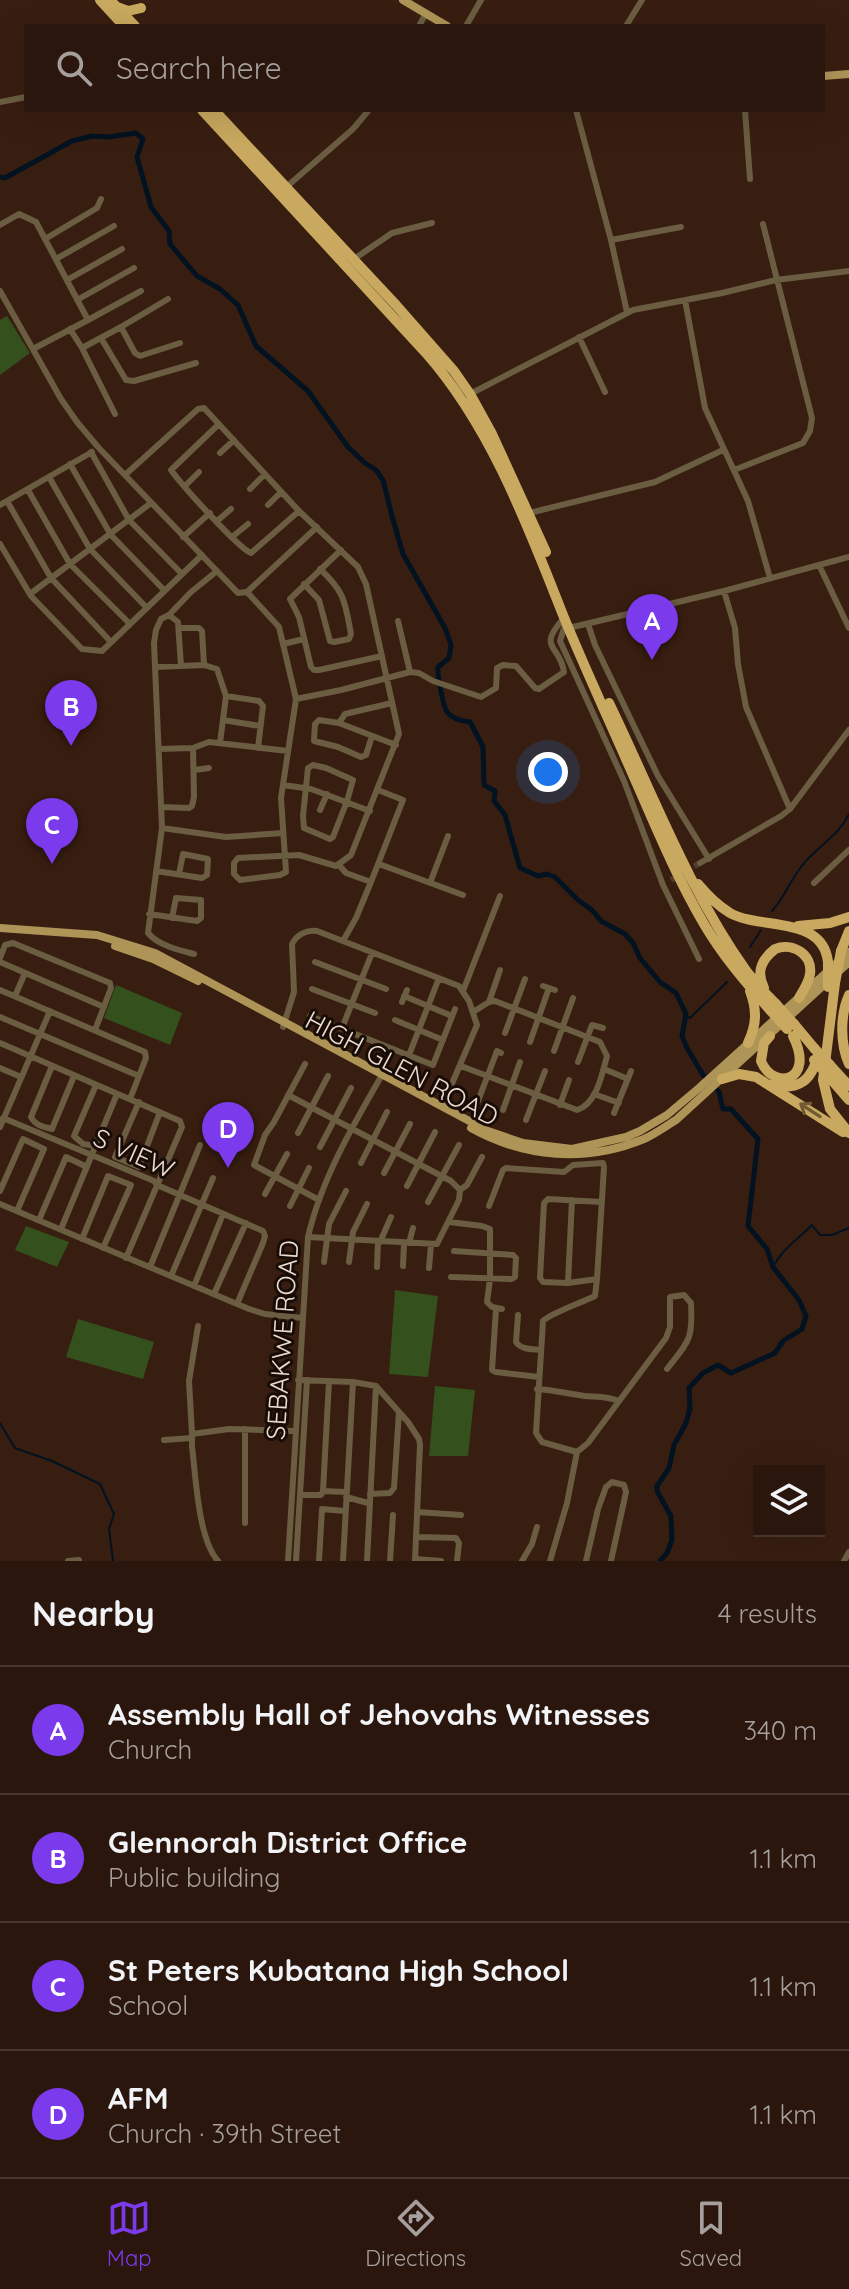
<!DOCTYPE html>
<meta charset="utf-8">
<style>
:root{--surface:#2a160c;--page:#36231a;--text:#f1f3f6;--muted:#a59f9d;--line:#46352d;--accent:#7c3aed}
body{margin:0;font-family:Quicksand,sans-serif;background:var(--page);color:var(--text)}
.controls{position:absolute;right:24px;bottom:24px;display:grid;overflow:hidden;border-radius:0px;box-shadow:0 8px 32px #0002}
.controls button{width:72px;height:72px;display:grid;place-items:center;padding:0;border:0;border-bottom:2px solid var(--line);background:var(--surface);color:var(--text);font:40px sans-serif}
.you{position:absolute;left:548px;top:772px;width:28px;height:28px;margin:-20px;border:6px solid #fff;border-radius:50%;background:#1a73e8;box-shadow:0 0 0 12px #1a73e833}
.badge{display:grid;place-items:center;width:52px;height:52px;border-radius:50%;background:var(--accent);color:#fff;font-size:26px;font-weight:700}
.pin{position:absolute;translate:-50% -66px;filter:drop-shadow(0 2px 4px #0008)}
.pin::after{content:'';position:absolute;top:42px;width:28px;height:24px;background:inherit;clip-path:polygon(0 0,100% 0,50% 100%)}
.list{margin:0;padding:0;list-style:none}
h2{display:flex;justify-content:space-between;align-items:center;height:104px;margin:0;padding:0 32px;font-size:34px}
h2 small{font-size:26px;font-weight:400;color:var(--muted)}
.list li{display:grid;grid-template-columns:52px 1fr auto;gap:24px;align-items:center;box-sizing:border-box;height:128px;padding:0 32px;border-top:2px solid var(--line)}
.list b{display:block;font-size:30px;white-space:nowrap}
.list p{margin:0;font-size:26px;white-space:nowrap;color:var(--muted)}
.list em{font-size:26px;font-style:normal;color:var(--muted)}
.icon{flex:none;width:44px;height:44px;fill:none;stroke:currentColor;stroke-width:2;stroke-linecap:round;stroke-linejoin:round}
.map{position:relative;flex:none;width:849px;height:1561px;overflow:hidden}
.search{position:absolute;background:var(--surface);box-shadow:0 8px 32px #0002;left:24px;right:24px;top:24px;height:88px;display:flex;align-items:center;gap:20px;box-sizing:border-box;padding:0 28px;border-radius:0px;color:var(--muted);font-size:30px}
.sheet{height:616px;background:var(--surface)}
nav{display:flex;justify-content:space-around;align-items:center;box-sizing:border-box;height:112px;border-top:2px solid var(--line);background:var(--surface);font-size:22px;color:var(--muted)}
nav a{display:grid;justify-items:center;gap:4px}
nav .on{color:var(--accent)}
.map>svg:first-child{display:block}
.green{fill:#33501d}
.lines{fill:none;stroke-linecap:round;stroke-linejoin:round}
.stream{stroke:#021221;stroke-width:2}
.river{stroke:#021221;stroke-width:5}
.minor-tunnel{stroke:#533a2d;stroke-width:6;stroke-dasharray:6 3;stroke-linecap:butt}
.minor{stroke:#6a5d41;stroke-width:6}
.major{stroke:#ae9457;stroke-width:8}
.highway{stroke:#c9a95f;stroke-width:10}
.highway-bridge{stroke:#c9a95f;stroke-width:10}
.oneway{stroke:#705a32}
.labels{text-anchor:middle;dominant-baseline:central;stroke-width:6;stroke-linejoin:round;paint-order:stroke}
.street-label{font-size:26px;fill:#eddbd2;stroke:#170c06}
</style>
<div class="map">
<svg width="849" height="1561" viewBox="0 0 849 1561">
<rect width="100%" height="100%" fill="#381e10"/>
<!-- green -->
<path class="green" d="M7 316 30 353 0 375V320Z
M116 985 182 1013 170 1045 104 1018Z
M26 1226 69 1242 57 1267 15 1250Z
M395 1290 438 1296 428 1377 389 1374Z
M78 1319 154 1342 143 1379 66 1357Z
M435 1386 475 1390 468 1456H429Z"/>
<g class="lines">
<!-- stream -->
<path class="stream" d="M772 911C784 898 790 881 801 867 816 847 838 837 849 814
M750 947 761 930
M685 1016 690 1018 727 982
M773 1267C782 1249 798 1239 812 1225L820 1235H832L849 1228
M0 1423 15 1448 52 1461 100 1484 114 1514 109 1529 113 1561"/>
<!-- river -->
<path class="river" d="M0 177 5 178 72 141 92 136 108 137 136 133 143 139 137 157 151 207 169 231 170 244 197 276 220 289 238 305 256 346 308 391 348 447 365 463 376 470 383 480 392 516 403 554 445 628 451 645 449 658 438 667C437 675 443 705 447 712 452 719 462 721 470 722L483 747 484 785 495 791 494 801 505 815 520 868 538 876 547 874 555 877 578 900 592 910 601 921 625 934 633 943 640 958 660 982 676 993 686 1014 682 1036 687 1048 703 1075 719 1092 723 1109H731L758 1139 748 1226 767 1249 773 1267 799 1300 806 1316 802 1329 783 1341 775 1353 731 1373 718 1365 703 1373 689 1388 690 1408 686 1423 674 1445 669 1468 657 1486V1491L671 1516 672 1540 667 1553 660 1561"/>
<!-- minor-tunnel -->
<path class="minor-tunnel" d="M671 880 700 863"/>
<!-- minor -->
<path class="minor" d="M419 26 426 13
M466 26 481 0
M626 26 642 0
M0 102 26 97
M576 110 611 240 627 312
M745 110 750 179
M284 189 353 129 369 110
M0 225 19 214 36 222 88 320 33 349
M45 239 97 208 101 199
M611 240 681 227
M56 259 114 226
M354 259 392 233 432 223
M67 280 122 249
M0 291 61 399 77 422 98 447 238 593 247 592 317 527
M77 300 134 268
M685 300 705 408 748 501 770 578
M88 320 141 291
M121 327 135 353 140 356 180 343
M70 329 82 348 115 414
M579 337 605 392
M101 338 126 380 134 381 196 363
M82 348 121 327 168 299
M470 394 633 310 722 293 776 280 849 271
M219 424 171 470C181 484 238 548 251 553L299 511
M91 452 129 520 181 573
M220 453 234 440
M70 464 111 535 164 590
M734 470 803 443 810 431 812 418 763 224
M125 475 198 409 204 408 299 511 358 567 366 584 399 734 351 855 336 866 299 855 238 858 234 863V874L240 880 280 875 286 872 281 798 296 699 279 627 247 592
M49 477 90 549 146 607
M185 486 199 472
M250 489 265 474
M28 490 70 564 129 623
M7 501 51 578 111 642
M0 505 92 452
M268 505 281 492
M525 514 655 482 723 450
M217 521 231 509
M183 537 210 513
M232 537 248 524
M0 544 31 596 82 649 102 651 202 555
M341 550 290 599 299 617 311 667 314 670H319L382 656
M819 565 849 557
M304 584 319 600 330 641 334 642 349 639 351 634C345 602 345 592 320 569
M724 591 735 628 738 664 746 707 790 809
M30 594 151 503
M169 615 178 622 181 666
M566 622 560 641 624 781 663 885 699 959
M588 624 595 645 658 776 709 859
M573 627 724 591 819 565 849 628
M179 628H199L202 631 204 665
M283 644 304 639
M156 667 204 665 217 669 226 696 220 743
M410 672 419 673 433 681 481 697 496 688 497 668 503 665 516 666 535 688 539 689 564 672C560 644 536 649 564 618
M226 696 259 701 263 706 258 748
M296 699 341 690 410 672 398 621
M223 720 260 726
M339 723 345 714 392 703
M372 736 366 755 361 757 338 747 314 741 315 724 319 720 339 723 396 745
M159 749 193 748 209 742 288 751
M313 765 326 768 353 780 347 801 333 837 330 839 304 828 303 816 308 768Z
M194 770 209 768
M283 785 311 789 370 811
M162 807 189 808 192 806 194 797 193 748
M320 810 327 794
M162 828 154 643 156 630 161 619 169 615 191 592 217 571
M700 863 781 816 790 809 849 730
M379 864 463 895
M339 865 346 873 371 882 403 800 378 790
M156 871 202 878 207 875 208 859 183 854 179 874
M430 883 448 836
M814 883 849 850
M149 914 197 921 201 918V900L176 898 172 918
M343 941 356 918 371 882
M194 954C178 950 158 945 148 933L162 828 226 837 283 833
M0 958 5 945 13 943 110 983 111 988 95 1030
M0 962 104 1007
M315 962 386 989
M543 986 555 990
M312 989 375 1013
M0 990 145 1052 146 1058 130 1099
M463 991 500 896
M15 996 25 973
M404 996 452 1016
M402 1002 407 990
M489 1002 500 970
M310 1016 433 1065 455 1009
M0 1017 139 1076
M395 1020 443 1040
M283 1027 294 992 292 944C297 934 307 930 317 931L459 986 469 1001 477 1025 442 1107
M342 1028 372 953
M505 1033 525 979
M530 1042 549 988
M0 1043 180 1121 182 1127 126 1258
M554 1051 573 998
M409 1055 439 978
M578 1062 592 1025 603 1028
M305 1064 274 1122 265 1135 254 1165 319 1200
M52 1066 31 1117C35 1125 43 1127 52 1129L74 1076
M461 1066 577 1110C597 1104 602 1074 607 1056L600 1042 495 1001 489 1002 473 1012
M0 1068 21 1077
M604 1069 628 1079
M96 1085 74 1136 83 1144 96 1146
M594 1094 619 1103
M288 1095 451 1181 460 1190
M478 1101 497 1051 501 1053
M139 1102 115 1157 139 1167 160 1112
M560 1105 569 1080
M503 1110 520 1062
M614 1113 631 1071
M3 1118 154 1181 157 1185 263 1231 265 1236 263 1243 237 1304
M526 1120 545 1071
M0 1127 50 1011
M298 1133 328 1076
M320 1147 351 1088
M361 1163 387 1112
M384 1173 410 1124
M407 1186 435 1132
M460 1190 467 1185 482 1157
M0 1191 23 1139 44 1149 17 1211
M265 1194 287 1154
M428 1202 459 1145
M0 1204 249 1309 265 1314 302 1318
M290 1206 309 1168
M489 1206 503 1170 506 1168 564 1172 573 1165 603 1163 604 1167 597 1279 568 1283 543 1282 540 1278 544 1203 548 1199 602 1202
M39 1220 66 1157 87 1167
M449 1222 482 1226 490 1229V1279L487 1302 492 1307 502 1309
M61 1229 117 1094
M308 1237 437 1244 459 1200 460 1190
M82 1239 108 1176 131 1185 103 1248
M380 1242 391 1217
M409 1243 413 1228
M324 1262 329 1224 346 1191
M349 1262 353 1232 367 1204
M403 1266 404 1243
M150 1267 200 1145
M377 1267 378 1241
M429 1268 431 1244
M171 1276 213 1178
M451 1277 511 1279 515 1277 516 1258 513 1255 454 1251
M568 1283 572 1200
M194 1286 223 1214
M214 1294 246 1223
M496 1309 492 1370 496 1372 539 1377
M518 1315 516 1342C521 1350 533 1349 541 1350
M298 1380 353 1382 376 1386 408 1422 419 1439 420 1445 415 1561
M329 1381 323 1491 346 1492
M537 1389C554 1390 569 1394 585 1396 598 1397 607 1396 619 1401
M192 1434 189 1381 198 1326
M164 1440 192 1438
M577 1452 542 1442 536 1433 543 1321C549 1314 583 1302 595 1296L597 1279
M370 1494 390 1493 394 1488 399 1412
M301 1495H321L323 1491
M346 1497 368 1503
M417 1512 461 1515
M245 1523V1429
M416 1537 456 1538 459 1543 457 1561
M415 1559 441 1561
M68 1561 79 1560
M218 1561C198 1539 196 1477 192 1447V1434L229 1429 295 1431
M288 1561 308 1237C321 1180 353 1125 382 1075
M296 1561 307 1380
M319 1561 322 1509 345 1511
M343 1561 353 1382
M367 1561 376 1386
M390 1561 393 1515
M522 1561 532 1544 537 1527
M550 1561 567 1503 577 1452 588 1443 666 1338 670 1327V1297L684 1295 691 1303C693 1340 689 1341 667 1369
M586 1561 598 1509 606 1487 612 1482 624 1485 626 1492 611 1561
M844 1561 849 1552"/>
<!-- major -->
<path class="major" d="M403 0 447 26
M823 76 849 74
M0 928 97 935 155 953 488 1131 523 1143 572 1149 626 1137 640 1131 667 1115 699 1088 849 952
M115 946 153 959 198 981
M471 1128C525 1158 586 1163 644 1139 655 1134 666 1126 676 1120L849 962"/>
<!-- highway -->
<path class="highway" d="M100 0 124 26
M110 0 135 26
M117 7 128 11 141 8
M202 110 426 353C491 427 527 524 563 615 583 664 605 711 626 759 651 815 673 871 704 924 722 955 746 983 770 1010
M214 110 396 305 454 371 470 394 492 434 546 552
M609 703C653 794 688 889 747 972 756 983 766 994 776 1004
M698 884C707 895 717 905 730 913 760 930 823 915 828 962
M798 926 830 923 849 917
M841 951 849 931
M835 983 823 1080 830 1109 849 1133
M764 988C756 972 761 960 775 949 792 942 813 954 810 974 809 982 803 991 799 998
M849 995C840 1015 840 1044 849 1064
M794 1024 814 1048
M770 1036 764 1043 761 1061C773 1091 816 1082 793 1036
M748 1043C757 1024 757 1010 750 991
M830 1065 849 1086
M829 1077 849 1100
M722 1079 739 1074 756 1077 843 1132
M772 1085C799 1091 812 1080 818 1055"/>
<!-- highway-bridge -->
<path class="highway-bridge" d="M835 983 841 951
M828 987V962
M776 1004 794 1024
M770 1010 787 1029
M814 1048 830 1065
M814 1060 829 1077"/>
</g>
<!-- one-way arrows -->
<defs><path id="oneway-shaft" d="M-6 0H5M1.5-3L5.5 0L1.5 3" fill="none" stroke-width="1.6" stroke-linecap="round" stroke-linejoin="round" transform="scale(2)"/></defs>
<use class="oneway" href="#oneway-shaft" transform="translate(810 1110) rotate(-147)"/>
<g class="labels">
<!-- street labels -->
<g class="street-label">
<text transform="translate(402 1068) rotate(28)">HIGH GLEN ROAD</text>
<text transform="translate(134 1153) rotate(24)">S VIEW</text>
<text transform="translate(282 1340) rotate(-86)">SEBAKWE ROAD</text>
</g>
</g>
</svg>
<div class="controls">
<button><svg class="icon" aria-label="layers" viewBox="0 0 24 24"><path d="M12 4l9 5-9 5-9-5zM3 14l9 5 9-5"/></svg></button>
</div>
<div class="you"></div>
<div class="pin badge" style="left:652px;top:660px">A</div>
<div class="pin badge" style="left:71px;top:746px">B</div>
<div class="pin badge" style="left:52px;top:864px">C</div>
<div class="pin badge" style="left:228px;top:1168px">D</div>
<div class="search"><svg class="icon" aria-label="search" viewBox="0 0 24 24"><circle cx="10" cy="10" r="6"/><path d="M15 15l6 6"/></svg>Search here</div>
</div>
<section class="sheet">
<h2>Nearby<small>4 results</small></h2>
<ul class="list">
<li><span class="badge">A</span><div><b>Assembly Hall of Jehovahs Witnesses</b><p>Church</p></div><em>340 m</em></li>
<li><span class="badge">B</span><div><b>Glennorah District Office</b><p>Public building</p></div><em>1.1 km</em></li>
<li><span class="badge">C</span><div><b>St Peters Kubatana High School</b><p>School</p></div><em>1.1 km</em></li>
<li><span class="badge">D</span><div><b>AFM</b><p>Church · 39th Street</p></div><em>1.1 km</em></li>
</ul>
</section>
<nav>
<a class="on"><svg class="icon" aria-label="map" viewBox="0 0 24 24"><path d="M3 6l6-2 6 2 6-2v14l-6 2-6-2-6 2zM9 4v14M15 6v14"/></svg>Map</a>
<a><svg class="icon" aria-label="directions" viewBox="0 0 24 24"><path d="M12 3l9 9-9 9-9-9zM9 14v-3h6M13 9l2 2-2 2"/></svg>Directions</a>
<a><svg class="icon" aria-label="saved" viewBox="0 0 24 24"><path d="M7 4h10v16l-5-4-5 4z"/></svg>Saved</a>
</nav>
